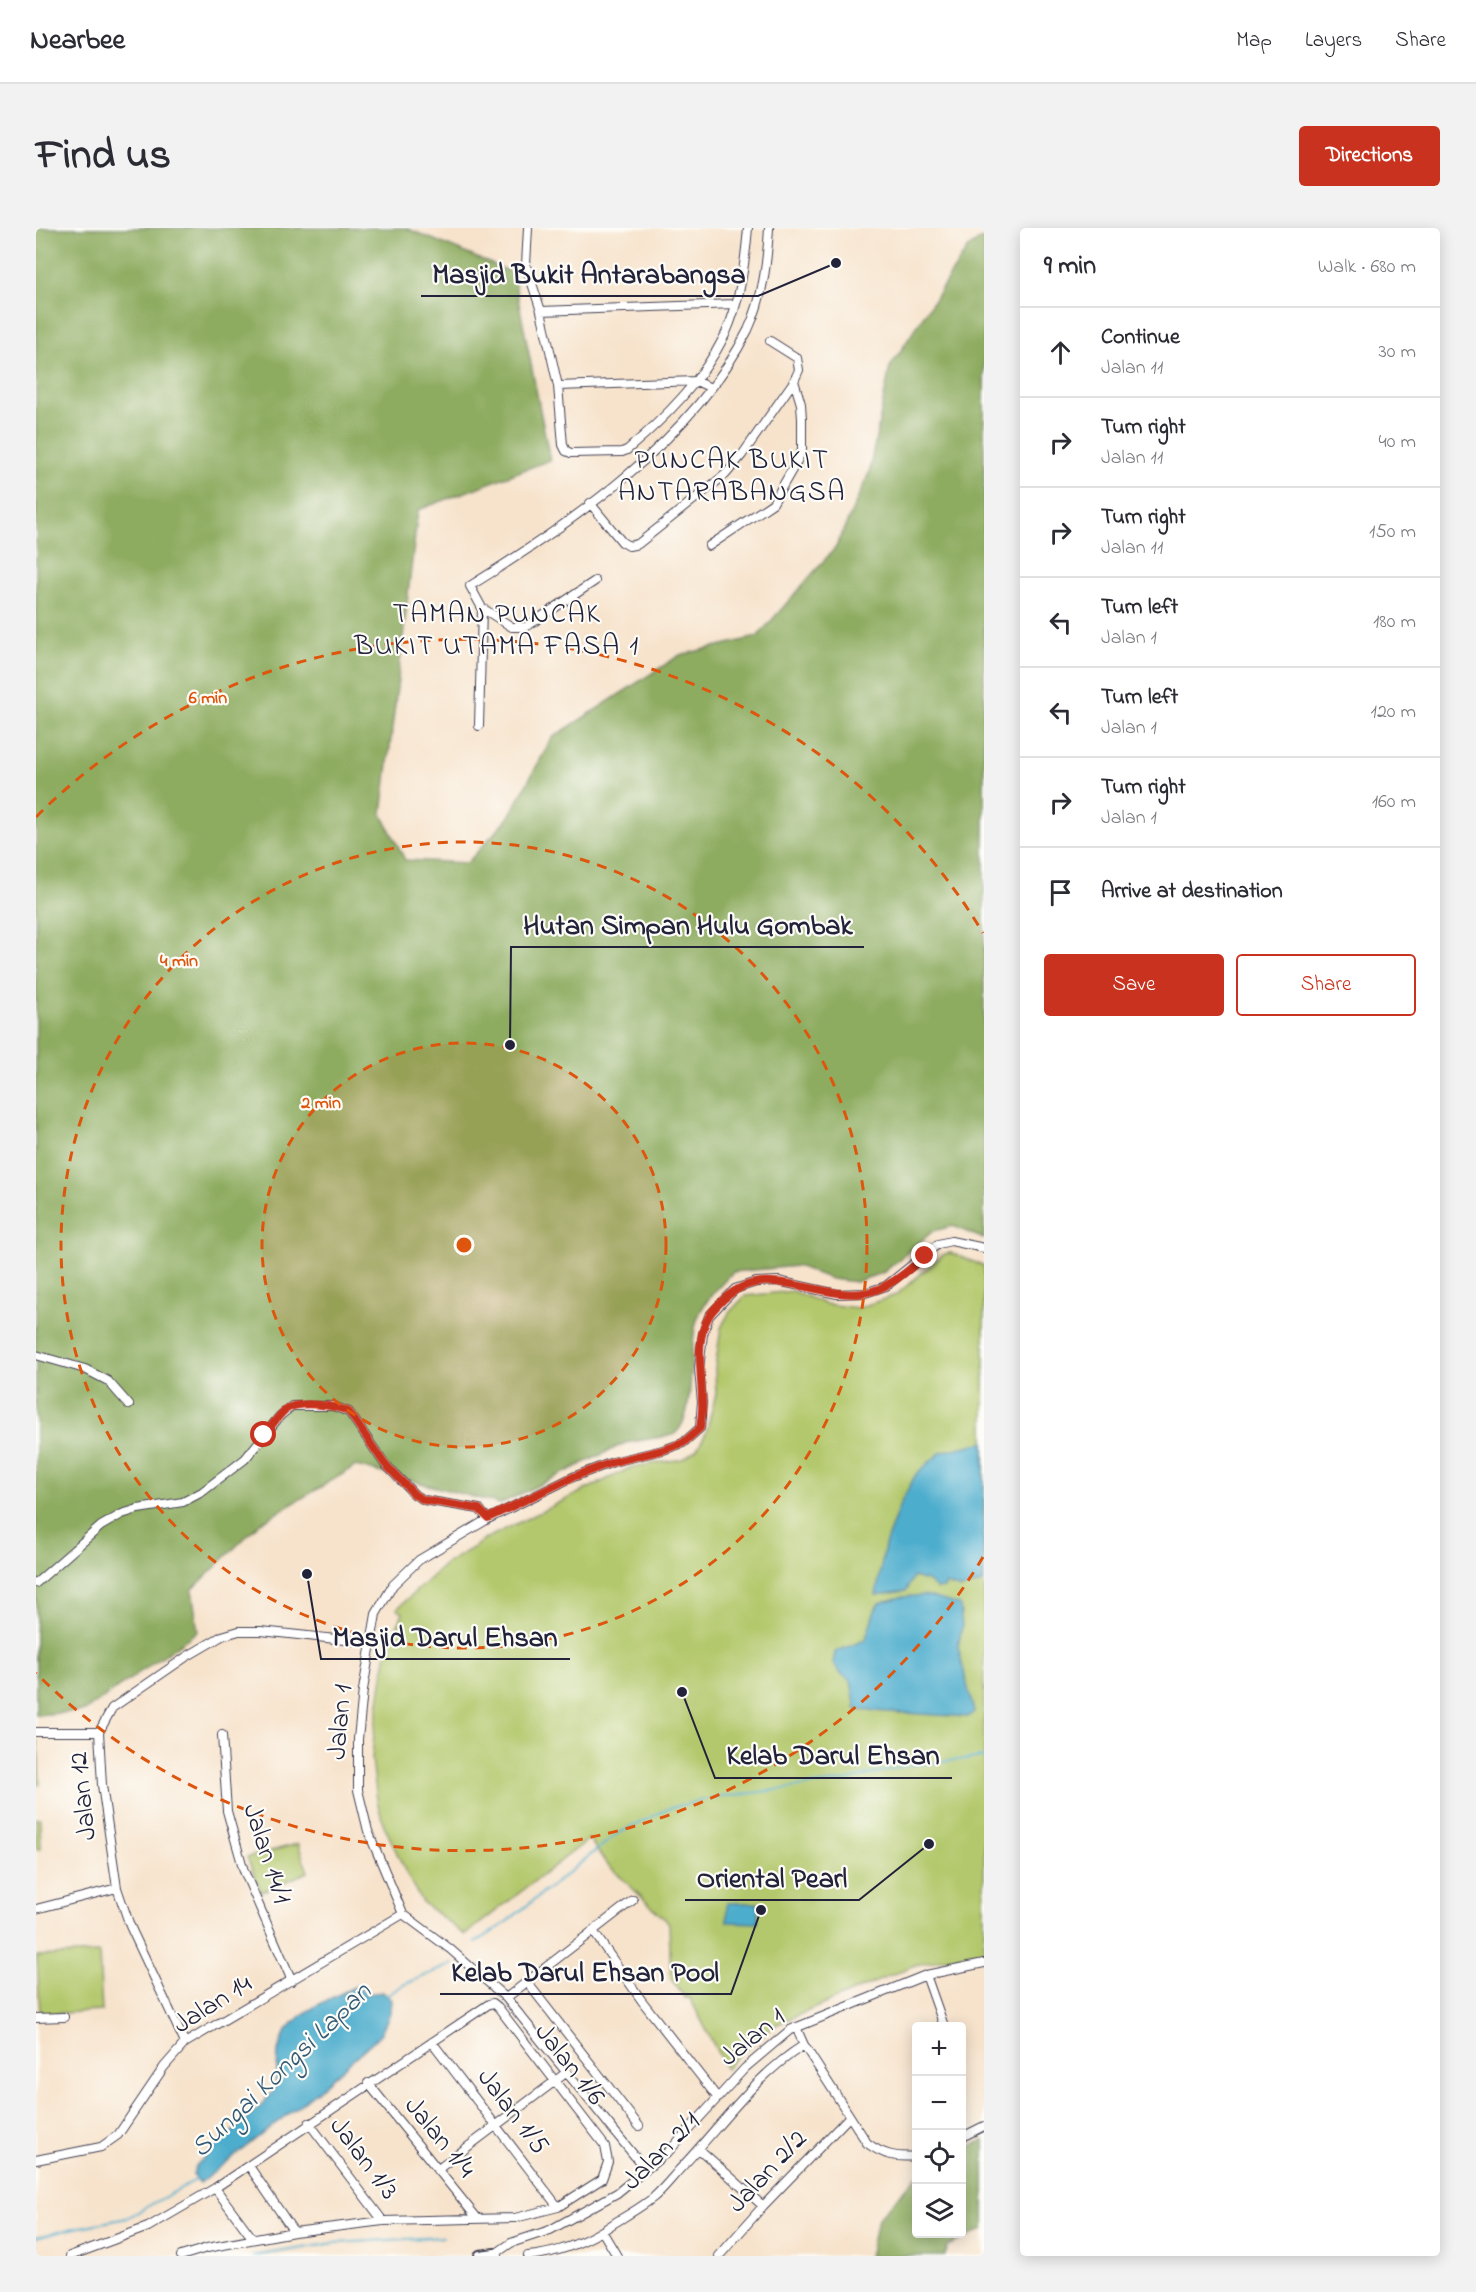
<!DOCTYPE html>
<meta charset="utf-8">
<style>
:root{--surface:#fff;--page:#f2f2f3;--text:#2b2b33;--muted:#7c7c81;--line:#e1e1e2;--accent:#c8321e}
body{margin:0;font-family:"Indie Flower",sans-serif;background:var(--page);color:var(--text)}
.controls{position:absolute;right:18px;bottom:18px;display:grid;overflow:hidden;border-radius:6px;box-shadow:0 3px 15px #0003}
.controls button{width:54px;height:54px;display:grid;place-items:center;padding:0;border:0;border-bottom:2px solid var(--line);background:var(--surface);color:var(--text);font:30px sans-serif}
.stop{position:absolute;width:18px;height:18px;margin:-14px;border:4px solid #c8321e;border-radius:50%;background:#fff}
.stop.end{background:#c8321e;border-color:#fff;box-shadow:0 2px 6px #0008}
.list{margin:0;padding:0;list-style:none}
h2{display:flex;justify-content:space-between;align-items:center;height:78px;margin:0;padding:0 24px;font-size:26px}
h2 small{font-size:20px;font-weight:400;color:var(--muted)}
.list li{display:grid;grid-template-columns:39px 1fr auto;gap:18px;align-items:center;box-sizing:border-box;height:90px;padding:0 24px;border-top:2px solid var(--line)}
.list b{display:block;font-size:22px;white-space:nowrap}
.list p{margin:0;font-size:20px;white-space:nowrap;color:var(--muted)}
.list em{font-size:20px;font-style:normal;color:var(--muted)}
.actions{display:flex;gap:12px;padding:18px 24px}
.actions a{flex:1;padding:14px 0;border:2px solid var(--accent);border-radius:6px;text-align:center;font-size:21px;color:var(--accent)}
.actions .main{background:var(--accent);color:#fff}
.icon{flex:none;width:33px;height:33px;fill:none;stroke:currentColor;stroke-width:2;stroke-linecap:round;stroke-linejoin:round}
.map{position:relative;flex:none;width:948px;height:2028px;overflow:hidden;border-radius:6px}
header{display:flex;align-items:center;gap:36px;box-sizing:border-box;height:84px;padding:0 30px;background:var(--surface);border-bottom:2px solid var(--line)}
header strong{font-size:28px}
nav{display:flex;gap:33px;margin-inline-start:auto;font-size:21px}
.intro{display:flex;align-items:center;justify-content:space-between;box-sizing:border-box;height:144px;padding:0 36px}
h1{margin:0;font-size:42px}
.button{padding:15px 27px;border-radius:6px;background:var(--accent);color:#fff;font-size:21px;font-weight:700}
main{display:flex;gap:36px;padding:0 36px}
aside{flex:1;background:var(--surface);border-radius:6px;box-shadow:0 3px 15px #0003}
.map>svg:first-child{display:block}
.green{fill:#b3c86c;stroke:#6a7554;stroke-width:1.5}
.forest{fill:#8eac60;stroke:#58674e;stroke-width:1.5}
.water{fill:#4eadcd;stroke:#386884;stroke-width:1.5}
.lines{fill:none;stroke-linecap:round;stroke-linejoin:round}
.stream{stroke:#4eadcd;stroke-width:2}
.street-casing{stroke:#423f51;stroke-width:10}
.secondary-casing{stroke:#423f51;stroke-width:14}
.street{stroke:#fff;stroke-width:8}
.secondary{stroke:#fff;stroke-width:10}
.route{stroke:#c8321e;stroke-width:8}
.ring{fill:none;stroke:#de560e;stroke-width:3;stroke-dasharray:10 8}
.labels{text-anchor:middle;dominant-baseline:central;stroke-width:4.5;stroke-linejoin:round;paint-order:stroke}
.street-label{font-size:27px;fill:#22223b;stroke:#fdfcf7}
.neighbourhood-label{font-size:28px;letter-spacing:1.5px;fill:#22223b;stroke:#fdfcf7}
.water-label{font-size:28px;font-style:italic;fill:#345a75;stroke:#fdfcf7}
.centre{fill:#de560e;stroke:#fdfcf7;stroke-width:3}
.ring-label{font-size:18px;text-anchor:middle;font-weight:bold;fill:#de560e;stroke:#fdfcf7;stroke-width:4.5;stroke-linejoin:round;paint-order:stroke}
.leader{fill:none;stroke:#22223b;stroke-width:2}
.callout-dot{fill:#22223b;stroke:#fdfcf7;stroke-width:2}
.callout-label{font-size:28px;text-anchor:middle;font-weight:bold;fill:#22223b;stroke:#fdfcf7;stroke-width:4.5;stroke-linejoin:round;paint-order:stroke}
</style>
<header>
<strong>Nearbee</strong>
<nav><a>Map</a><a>Layers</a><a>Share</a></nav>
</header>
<div class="intro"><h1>Find us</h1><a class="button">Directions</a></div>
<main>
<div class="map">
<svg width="948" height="2028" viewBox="0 0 948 2028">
<rect width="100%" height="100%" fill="#fdfcf7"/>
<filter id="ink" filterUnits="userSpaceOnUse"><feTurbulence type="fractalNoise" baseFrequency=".0167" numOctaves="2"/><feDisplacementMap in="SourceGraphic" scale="12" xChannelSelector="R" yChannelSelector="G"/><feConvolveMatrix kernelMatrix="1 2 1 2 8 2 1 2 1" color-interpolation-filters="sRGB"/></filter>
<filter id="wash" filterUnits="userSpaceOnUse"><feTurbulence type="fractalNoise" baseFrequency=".008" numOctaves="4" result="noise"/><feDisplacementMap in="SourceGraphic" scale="24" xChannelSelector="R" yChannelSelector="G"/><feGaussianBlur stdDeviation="1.35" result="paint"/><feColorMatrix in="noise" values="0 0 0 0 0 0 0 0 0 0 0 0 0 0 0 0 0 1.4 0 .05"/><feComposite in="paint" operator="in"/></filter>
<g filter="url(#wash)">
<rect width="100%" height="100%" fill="#f7e3cc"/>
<!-- green -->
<path class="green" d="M915 1025 948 1038V1723L879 1737 737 1798 697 1832 690 1841 654 1770H649L635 1751 633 1695 570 1635 553 1611 429 1707 386 1674 372 1649 347 1595 341 1572 336 1531 338 1506 351 1423 367 1385 361 1381 409 1336 437 1320 447 1312 596 1239 646 1231 661 1221 670 1205 680 1166 679 1140 685 1100 693 1085 709 1068 757 1063 789 1076 822 1080 860 1067 908 1026Z
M0 1513H2L4 1557H0Z
M0 1591H4L5 1621H0Z
M262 1616 272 1644 225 1664 211 1629Z
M63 1725 66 1783 4 1786 1 1728Z"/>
<!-- forest -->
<path class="forest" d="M0 0H370L477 45 514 232 382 282 346 586 369 632 431 635 472 590 516 510 644 427 721 409 800 319 833 245 854 139 932 20 948 9V1011L917 998 897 1003 848 1044 820 1054 795 1051 761 1038 697 1044C684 1058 667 1073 661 1092 651 1120 662 1191 637 1207L589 1215 464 1276 320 1238 224 1295 156 1362 162 1403 49 1483 0 1487Z
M948 1912V2001L912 2018 909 2028H833L842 1990 880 1949V2006H926V1922Z"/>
<!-- water -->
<path class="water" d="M948 1214 947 1355 925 1361 910 1356 908 1360 901 1361 891 1353 877 1349 870 1363 840 1367 849 1317 864 1276 880 1246 905 1224Z
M888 1367 924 1377 926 1399 922 1419 938 1484 932 1489 820 1482 815 1453 804 1445 797 1435 799 1424 829 1412C835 1398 835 1388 843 1375L865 1369Z
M691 1675H722V1695L691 1694Z
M323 1757 329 1766 347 1764 355 1772 354 1785 344 1807 281 1863 164 1955 157 1946 160 1938C184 1911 214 1893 236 1864 242 1856 241 1835 242 1824 248 1787 292 1772 323 1757Z"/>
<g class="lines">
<!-- stream -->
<path class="stream" d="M439 1715 464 1699 581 1606 634 1580 671 1571 809 1553 868 1538 948 1529
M349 1769 367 1757 417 1736
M0 2010 34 2001 91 1990 163 1950
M217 2028 299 2015 407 2009"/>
</g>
</g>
<g filter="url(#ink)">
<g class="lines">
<!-- street casing -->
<g class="street-casing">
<path id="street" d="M492 0 490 37 505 83 522 158 527 217 530 223 535 225 586 224 591 222C629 190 666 153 689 107 704 75 709 35 712 0
M505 83 699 76
M522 158 660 153 675 160
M554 275 586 314 593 318 602 316 690 246 706 227 758 153 763 142 761 130 734 113
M673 318 737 275 761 233 766 222V191L765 176 758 153
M446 380 476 399H490L559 353
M443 498 446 380 434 358C536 295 657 212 712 102 727 70 731 35 733 0
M0 1127 49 1141 72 1153 93 1177
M0 1355 65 1298 86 1286 102 1281 147 1274 166 1264 209 1231 244 1188 256 1178H297L313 1184 348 1235 379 1267 388 1272 443 1281 452 1291
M0 1504H63
M186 1507 191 1583 208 1643 256 1753
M0 1681 81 1660
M557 1703 606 1773 681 1869
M890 1747 908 1798
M491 1754 603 1898
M470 1770 597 1672
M0 1790 28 1789
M760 1799 768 1817 831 1915C847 1927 861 1930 880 1928
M396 1814 522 1979
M149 1815 94 1698 81 1660 66 1557 63 1504 76 1480 150 1429 186 1408 203 1403H225L337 1415
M332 1855 441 1990
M273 1895 347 1993
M926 1909 948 1898
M663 1921 727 1978
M0 1932 65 1919 82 1907 128 1839 149 1815 367 1686
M213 1938 258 2004
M401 1942 531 1844
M610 1942 470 1770 414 1721 367 1686 332 1603 322 1562V1511L327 1462 340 1386 357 1357 383 1332 452 1291 537 1249 577 1234 627 1222 647 1215 664 1200 666 1174 663 1141 667 1106 673 1088 699 1061 720 1054 742 1053 801 1066 829 1065 850 1058 902 1016 915 1013 948 1020
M179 1960 217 2011
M566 2003 581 2028
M34 2028 112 1999 179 1960 453 1776 457 1775 462 1779 569 1918 572 1934 566 1951 522 1979 479 1990 347 1993 258 2004 171 2020 145 2028
M462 2028 459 2026 475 2015 514 2002 581 1965 634 1922 709 1840 754 1802 890 1747 948 1735
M492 2028C524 2025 554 2012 580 1994 593 1986 607 1978 618 1969 627 1961 635 1951 643 1942 685 1898 717 1849 768 1817
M683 2028 727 1978 813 1889"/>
</g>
<!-- secondary casing -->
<g class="secondary-casing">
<path id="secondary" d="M444 2028 459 2026"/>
</g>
<!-- street -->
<use href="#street" class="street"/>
<!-- secondary -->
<use href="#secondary" class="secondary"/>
</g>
</g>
<g class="lines" filter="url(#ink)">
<!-- route -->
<path class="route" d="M228 1207C235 1199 241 1189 249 1182 262 1172 300 1177 313 1184L348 1235 379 1267 388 1272 443 1281 452 1290 537 1249 577 1234 627 1222 647 1215 664 1200C665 1192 667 1182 666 1173 666 1146 658 1113 673 1088 676 1082 683 1076 688 1071 730 1032 780 1072 828 1065 852 1062 871 1043 889 1028"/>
</g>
<!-- distance rings -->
<circle cx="428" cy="1017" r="202" fill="#de560e" fill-opacity=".12"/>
<g class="ring">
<circle cx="428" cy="1017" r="202"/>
<circle cx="428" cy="1017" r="403"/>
<path d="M947 1329A605 605 0 0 1 0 1445M0 589A605 605 0 0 1 947 705"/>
</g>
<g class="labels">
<!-- street labels -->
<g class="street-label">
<text transform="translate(305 1494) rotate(-85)">Jalan 1</text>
<text transform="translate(48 1568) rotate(-96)">Jalan 12</text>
<text transform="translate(230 1626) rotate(72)">Jalan 14/1</text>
<text transform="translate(177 1777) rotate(-32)">Jalan 14</text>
<text transform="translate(717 1810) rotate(-39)">Jalan 1</text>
<text transform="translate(533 1837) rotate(52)">Jalan 1/6</text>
<text transform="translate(476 1884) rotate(53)">Jalan 1/5</text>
<text transform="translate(403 1910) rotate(51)">Jalan 1/4</text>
<text transform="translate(626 1924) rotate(-45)">Jalan 2/1</text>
<text transform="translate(327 1931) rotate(53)">Jalan 1/3</text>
<text transform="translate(732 1944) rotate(-47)">Jalan 2/2</text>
</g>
<!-- neighbourhood labels -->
<g class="neighbourhood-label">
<text x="696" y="233">PUNCAK BUKIT<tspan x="696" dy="32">ANTARABANGSA</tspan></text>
<text x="461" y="387">TAMAN PUNCAK<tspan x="461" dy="32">BUKIT UTAMA FASA 1</tspan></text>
</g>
<!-- water labels -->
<g class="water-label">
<text transform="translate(246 1843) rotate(-44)">Sungai Kongsi Lapan</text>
</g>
</g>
<circle cx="428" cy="1017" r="9" class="centre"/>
<g class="ring-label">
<text x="172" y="475">6 min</text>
<text x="143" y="738">4 min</text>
<text x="285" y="880">2 min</text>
</g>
<!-- callouts -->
<path class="leader" d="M800 35L722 68H385M474 817L475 719H828M271 1346L285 1431H534M646 1464L679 1550H916M893 1616L823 1672H649M725 1682L695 1766H404"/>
<g class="callout-dot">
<circle cx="800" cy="35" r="6"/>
<circle cx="474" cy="817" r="6"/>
<circle cx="271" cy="1346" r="6"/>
<circle cx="646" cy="1464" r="6"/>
<circle cx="893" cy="1616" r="6"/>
<circle cx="725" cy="1682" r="6"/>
</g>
<g class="callout-label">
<text x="553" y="55">Masjid Bukit Antarabangsa</text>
<text x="652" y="706">Hutan Simpan Hulu Gombak</text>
<text x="409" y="1418">Masjid Darul Ehsan</text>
<text x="797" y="1536">Kelab Darul Ehsan</text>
<text x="736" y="1659">Oriental Pearl</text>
<text x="549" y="1753">Kelab Darul Ehsan Pool</text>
</g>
</svg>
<div class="controls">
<button>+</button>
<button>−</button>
<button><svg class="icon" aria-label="locate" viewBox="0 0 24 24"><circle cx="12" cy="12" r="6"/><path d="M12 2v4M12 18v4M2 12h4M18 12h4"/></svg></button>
<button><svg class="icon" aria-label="layers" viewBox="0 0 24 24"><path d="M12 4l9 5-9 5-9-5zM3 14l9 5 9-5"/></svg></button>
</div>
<div class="stop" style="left:228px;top:1207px"></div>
<div class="stop end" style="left:889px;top:1028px"></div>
</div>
<aside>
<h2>9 min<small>Walk · 680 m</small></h2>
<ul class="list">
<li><svg class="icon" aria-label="ahead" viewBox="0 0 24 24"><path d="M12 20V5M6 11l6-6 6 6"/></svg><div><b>Continue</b><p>Jalan 11</p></div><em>30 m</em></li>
<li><svg class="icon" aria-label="right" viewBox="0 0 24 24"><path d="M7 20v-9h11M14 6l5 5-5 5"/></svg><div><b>Turn right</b><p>Jalan 11</p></div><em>40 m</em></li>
<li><svg class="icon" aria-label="right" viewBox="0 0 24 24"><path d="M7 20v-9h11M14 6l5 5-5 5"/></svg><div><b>Turn right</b><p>Jalan 11</p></div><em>150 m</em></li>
<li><svg class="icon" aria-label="left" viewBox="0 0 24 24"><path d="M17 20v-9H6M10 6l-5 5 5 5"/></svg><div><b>Turn left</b><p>Jalan 1</p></div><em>180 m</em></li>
<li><svg class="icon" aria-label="left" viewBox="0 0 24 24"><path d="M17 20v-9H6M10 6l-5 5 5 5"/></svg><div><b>Turn left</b><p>Jalan 1</p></div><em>120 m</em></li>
<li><svg class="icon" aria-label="right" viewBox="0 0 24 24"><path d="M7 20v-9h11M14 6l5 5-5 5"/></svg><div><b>Turn right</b><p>Jalan 1</p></div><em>160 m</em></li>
<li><svg class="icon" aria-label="arrive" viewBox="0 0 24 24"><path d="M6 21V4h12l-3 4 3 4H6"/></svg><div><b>Arrive at destination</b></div></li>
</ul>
<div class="actions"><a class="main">Save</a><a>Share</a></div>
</aside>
</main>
